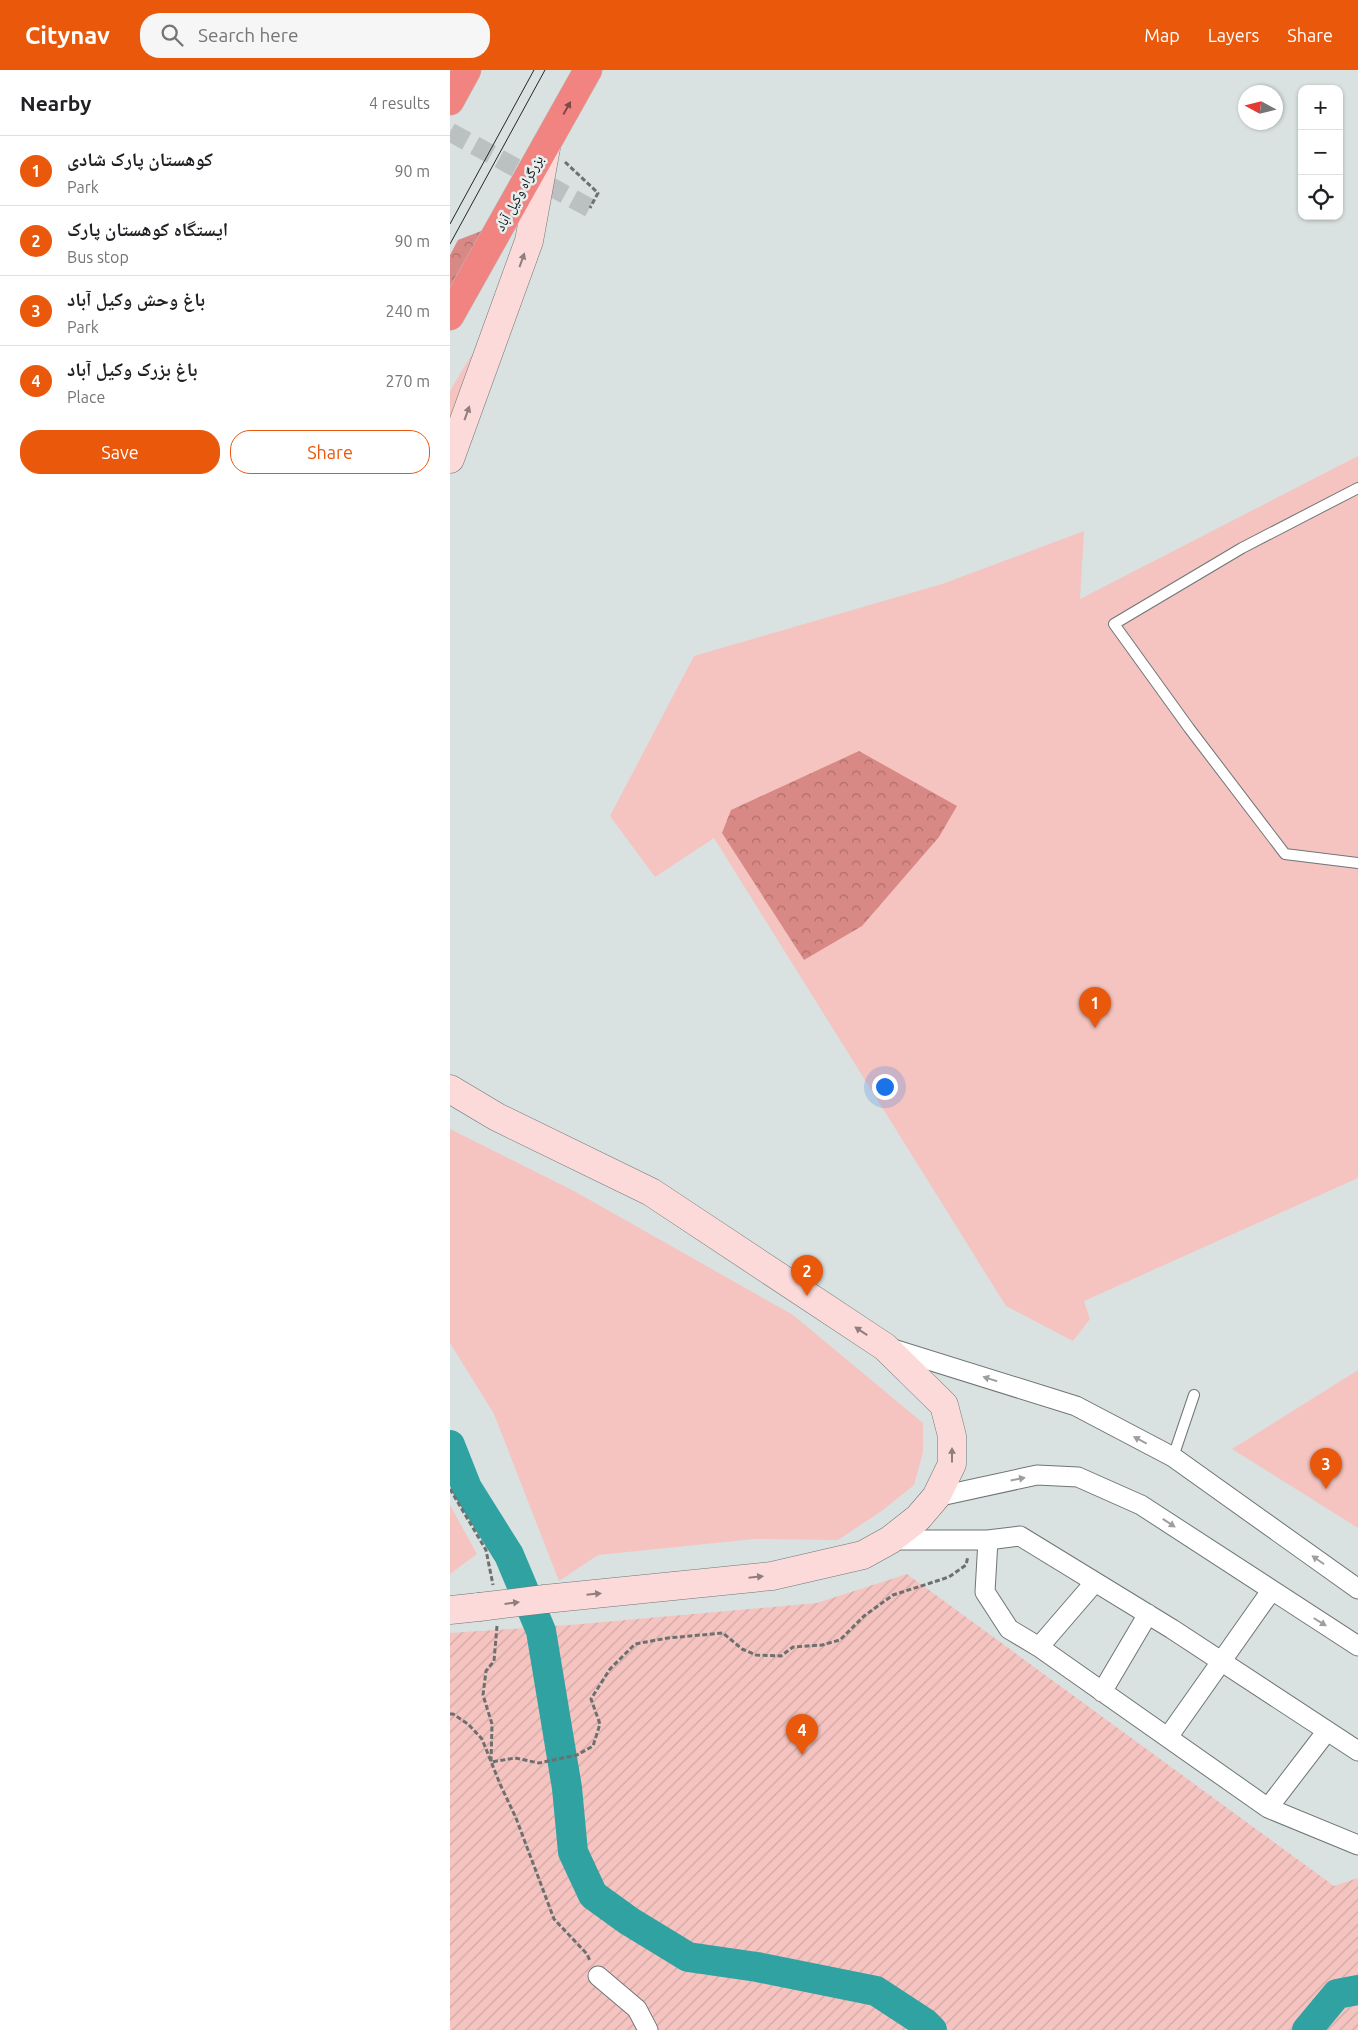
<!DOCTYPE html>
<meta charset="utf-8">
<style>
:root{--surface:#fff;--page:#f6f6f6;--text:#202124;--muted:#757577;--line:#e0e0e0;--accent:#ea580c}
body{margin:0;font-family:Ubuntu,"Noto Naskh Arabic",sans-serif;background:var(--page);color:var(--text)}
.controls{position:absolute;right:15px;top:15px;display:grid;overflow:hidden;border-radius:10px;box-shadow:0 1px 4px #0004}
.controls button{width:45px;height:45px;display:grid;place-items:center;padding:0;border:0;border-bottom:1px solid var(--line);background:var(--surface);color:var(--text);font:25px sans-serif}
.compass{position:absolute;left:788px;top:15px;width:45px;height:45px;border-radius:50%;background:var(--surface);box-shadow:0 1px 4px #0004;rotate:277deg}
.you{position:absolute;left:434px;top:1016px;width:18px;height:18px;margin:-12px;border:4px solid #fff;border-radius:50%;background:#1a73e8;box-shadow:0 0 0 8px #1a73e833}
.badge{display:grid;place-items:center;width:32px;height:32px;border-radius:50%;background:var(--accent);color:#fff;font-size:16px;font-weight:700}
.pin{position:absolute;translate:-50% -41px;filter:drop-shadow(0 1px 2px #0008)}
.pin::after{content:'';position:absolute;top:26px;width:18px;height:15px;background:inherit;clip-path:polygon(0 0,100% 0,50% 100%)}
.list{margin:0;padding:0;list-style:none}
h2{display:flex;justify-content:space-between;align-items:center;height:65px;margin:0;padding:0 20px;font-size:21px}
h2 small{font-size:16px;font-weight:400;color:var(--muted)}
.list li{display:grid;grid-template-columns:32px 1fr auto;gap:15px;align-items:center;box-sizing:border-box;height:70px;padding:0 20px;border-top:1px solid var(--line)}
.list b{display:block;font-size:19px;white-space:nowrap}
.list p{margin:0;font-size:16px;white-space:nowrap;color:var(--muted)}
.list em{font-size:16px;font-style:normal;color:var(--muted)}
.actions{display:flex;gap:10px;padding:15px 20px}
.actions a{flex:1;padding:11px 0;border:1px solid var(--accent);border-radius:20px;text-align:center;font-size:18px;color:var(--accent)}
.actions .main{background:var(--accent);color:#fff}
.icon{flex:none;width:28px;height:28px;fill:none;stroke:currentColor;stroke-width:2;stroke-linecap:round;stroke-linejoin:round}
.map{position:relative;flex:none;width:908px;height:1960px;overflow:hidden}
header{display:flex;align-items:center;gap:30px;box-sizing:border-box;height:70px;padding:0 25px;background:var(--accent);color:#fff}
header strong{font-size:24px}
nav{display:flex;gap:28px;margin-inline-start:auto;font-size:18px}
.search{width:350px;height:45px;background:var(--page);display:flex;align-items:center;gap:12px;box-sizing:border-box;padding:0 18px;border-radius:20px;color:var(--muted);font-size:19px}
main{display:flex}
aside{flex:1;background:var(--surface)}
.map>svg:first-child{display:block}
.green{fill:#f5c4c0}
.forest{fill:url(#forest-crowns)}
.garden{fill:url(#garden-furrows)}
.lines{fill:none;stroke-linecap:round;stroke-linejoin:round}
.river{stroke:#2fa2a1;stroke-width:30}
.street-tunnel{stroke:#bbc1c1;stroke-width:19;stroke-dasharray:19 9;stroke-linecap:butt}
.lane-casing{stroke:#6f7575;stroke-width:12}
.street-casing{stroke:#6f7575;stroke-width:21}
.secondary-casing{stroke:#6f7575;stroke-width:29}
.highway-casing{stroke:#bbbcbb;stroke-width:29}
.path{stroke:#6c7170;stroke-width:3;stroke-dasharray:5 2.5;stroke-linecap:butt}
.lane{stroke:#fff;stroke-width:10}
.street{stroke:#fff;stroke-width:19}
.secondary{stroke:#fbdad9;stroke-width:28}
.highway{stroke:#f18480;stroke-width:28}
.tram{stroke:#232726;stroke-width:1}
.secondary-bridge-casing{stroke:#6f7575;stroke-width:29;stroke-linecap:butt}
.secondary-bridge{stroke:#fbdad9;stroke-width:28}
.oneway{fill:#7e4946}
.oneway2{fill:#8f7e7d}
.oneway3{fill:#9d9f9e}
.labels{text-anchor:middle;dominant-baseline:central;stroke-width:5;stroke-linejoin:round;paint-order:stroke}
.street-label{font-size:14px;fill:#0b0e0d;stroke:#e7eeee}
</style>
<header>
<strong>Citynav</strong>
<div class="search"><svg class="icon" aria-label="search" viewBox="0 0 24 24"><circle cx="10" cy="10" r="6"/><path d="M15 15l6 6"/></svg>Search here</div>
<nav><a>Map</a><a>Layers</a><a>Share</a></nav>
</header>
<main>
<aside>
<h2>Nearby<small>4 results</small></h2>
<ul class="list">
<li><span class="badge">1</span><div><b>کوهستان پارک شادی</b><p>Park</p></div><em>90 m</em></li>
<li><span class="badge">2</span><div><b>ایستگاه کوهستان پارک</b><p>Bus stop</p></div><em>90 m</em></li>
<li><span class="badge">3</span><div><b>باغ وحش وکیل آباد</b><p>Park</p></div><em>240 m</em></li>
<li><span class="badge">4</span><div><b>باغ بزرک وکیل آباد</b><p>Place</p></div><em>270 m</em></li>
</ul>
<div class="actions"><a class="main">Save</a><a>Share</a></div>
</aside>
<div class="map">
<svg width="908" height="1960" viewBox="0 0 908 1960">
<defs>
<pattern id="forest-crowns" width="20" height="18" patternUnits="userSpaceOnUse" patternTransform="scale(1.25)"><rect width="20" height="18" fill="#d98985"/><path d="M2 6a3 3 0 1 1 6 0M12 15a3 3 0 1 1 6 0" fill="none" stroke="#ae6e6b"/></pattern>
<pattern id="garden-furrows" width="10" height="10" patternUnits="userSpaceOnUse" patternTransform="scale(1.25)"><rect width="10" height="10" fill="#f5c4c0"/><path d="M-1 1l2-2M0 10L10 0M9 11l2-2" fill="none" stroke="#d1a7a4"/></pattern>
</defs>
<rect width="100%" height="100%" fill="#dae1e1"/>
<!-- green -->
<path class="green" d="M22 284 0 352V321Z
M908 386V1108L634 1231 640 1249 623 1271 556 1236 264 768 205 807 160 746 244 586 492 514 634 461 630 529Z
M0 1059 124 1121 343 1245 473 1353V1382L464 1415 433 1440 388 1470 304 1469 148 1485 109 1511 44 1344 0 1273Z
M908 1300V1458L782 1379Z
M0 1435 27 1484 0 1504Z"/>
<!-- forest -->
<path class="forest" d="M47 155 0 239V185L8 170Z
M409 681 507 736 489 767 412 856 354 890 272 763 281 740Z"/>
<!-- garden -->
<path class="garden" d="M457 1504 884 1816 908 1808V1960H0V1563L120 1555 367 1533Z"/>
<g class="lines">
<!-- river -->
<path class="river" d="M0 1375 17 1418 59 1485 91 1561 117 1718 123 1782 143 1825 179 1851 238 1887 307 1897 426 1921 475 1953 482 1960
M857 1960 887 1924 908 1920"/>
<!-- street-tunnel -->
<path class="street-tunnel" d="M0 62 140 138"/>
<!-- lane casing -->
<g class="lane-casing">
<path id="lane" d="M908 418 792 478 664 554 739 658 835 784 908 793
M723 1387 744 1325"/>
</g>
<!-- street casing -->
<g class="street-casing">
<path id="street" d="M440 1278 626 1336 723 1387 908 1519
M486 1427 587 1405 628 1407 691 1435 908 1576
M440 1470H538L570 1466 722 1559 908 1681
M538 1470 535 1522 559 1559 589 1577 818 1738 908 1775
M589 1577 645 1512
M652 1622 698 1544
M718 1667 821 1521
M818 1738 877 1661
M148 1906 187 1939 198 1960"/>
</g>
<!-- secondary casing -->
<g class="secondary-casing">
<path id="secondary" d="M0 389 79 171 96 78
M0 1019 47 1047 201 1122 435 1277 494 1335 502 1366V1394L486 1427 468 1448 440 1470 413 1485 322 1506 95 1529
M0 1540 29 1537"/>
</g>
<!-- highway casing -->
<g class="highway-casing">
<path id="highway" d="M0 31 17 0
M0 246 138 0"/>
</g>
<!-- path -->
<path class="path" d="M115 92 148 123 140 138
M0 1419 36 1480 43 1515
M47 1556 44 1591 36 1601 33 1625 42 1654 41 1692 65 1688 89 1693 127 1685 143 1676 150 1654 141 1629 160 1599 185 1574 218 1568 273 1563 292 1579 306 1585 331 1586 343 1577 372 1575 390 1570 414 1546 443 1525 499 1507 516 1495 518 1486
M0 1644H3L18 1654 32 1669 50 1714 66 1748 104 1849 137 1884 140 1891"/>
<!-- lane -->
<use href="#lane" class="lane"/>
<!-- street -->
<use href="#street" class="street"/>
<!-- secondary -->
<use href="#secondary" class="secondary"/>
<!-- highway -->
<use href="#highway" class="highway"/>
<!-- tram -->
<path class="tram" d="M0 154 84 0
M0 174 95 0"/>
<!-- secondary-bridge casing -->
<g class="secondary-bridge-casing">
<path id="secondary-bridge" d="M29 1537 95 1529"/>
</g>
<!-- secondary-bridge -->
<use href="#secondary-bridge" class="secondary-bridge"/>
</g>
<!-- one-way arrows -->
<defs><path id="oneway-solid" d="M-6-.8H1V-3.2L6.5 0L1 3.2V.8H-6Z" transform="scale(1.25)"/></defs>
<use class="oneway" href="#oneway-solid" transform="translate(117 38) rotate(-61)"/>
<g class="oneway2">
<use href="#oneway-solid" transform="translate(72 190) rotate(-70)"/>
<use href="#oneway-solid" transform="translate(17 343) rotate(-70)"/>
<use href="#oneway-solid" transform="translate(411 1261) rotate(-147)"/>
<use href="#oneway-solid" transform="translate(502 1385) rotate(-90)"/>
<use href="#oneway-solid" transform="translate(306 1507) rotate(-6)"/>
<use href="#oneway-solid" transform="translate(144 1524) rotate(-6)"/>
<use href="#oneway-solid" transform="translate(62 1533) rotate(-7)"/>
</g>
<g class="oneway3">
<use href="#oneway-solid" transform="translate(540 1309) rotate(-163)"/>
<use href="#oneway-solid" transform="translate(690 1370) rotate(-152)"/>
<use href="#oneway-solid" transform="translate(568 1409) rotate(-11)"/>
<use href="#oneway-solid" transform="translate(719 1453) rotate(33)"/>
<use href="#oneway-solid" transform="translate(868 1490) rotate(-145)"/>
<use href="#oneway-solid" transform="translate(870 1552) rotate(32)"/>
</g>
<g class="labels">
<!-- street labels -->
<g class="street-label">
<text transform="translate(69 123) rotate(-61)">بزرگراه وکیل آباد</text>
</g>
</g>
</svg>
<div class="controls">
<button>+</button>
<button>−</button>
<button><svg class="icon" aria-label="locate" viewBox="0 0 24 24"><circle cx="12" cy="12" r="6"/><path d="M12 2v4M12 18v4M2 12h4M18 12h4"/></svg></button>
</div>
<svg class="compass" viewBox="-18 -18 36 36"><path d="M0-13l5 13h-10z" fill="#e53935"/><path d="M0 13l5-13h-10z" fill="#757577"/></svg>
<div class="you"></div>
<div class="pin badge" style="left:645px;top:958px">1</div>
<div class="pin badge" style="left:357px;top:1226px">2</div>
<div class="pin badge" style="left:876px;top:1419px">3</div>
<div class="pin badge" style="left:352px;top:1685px">4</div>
</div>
</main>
